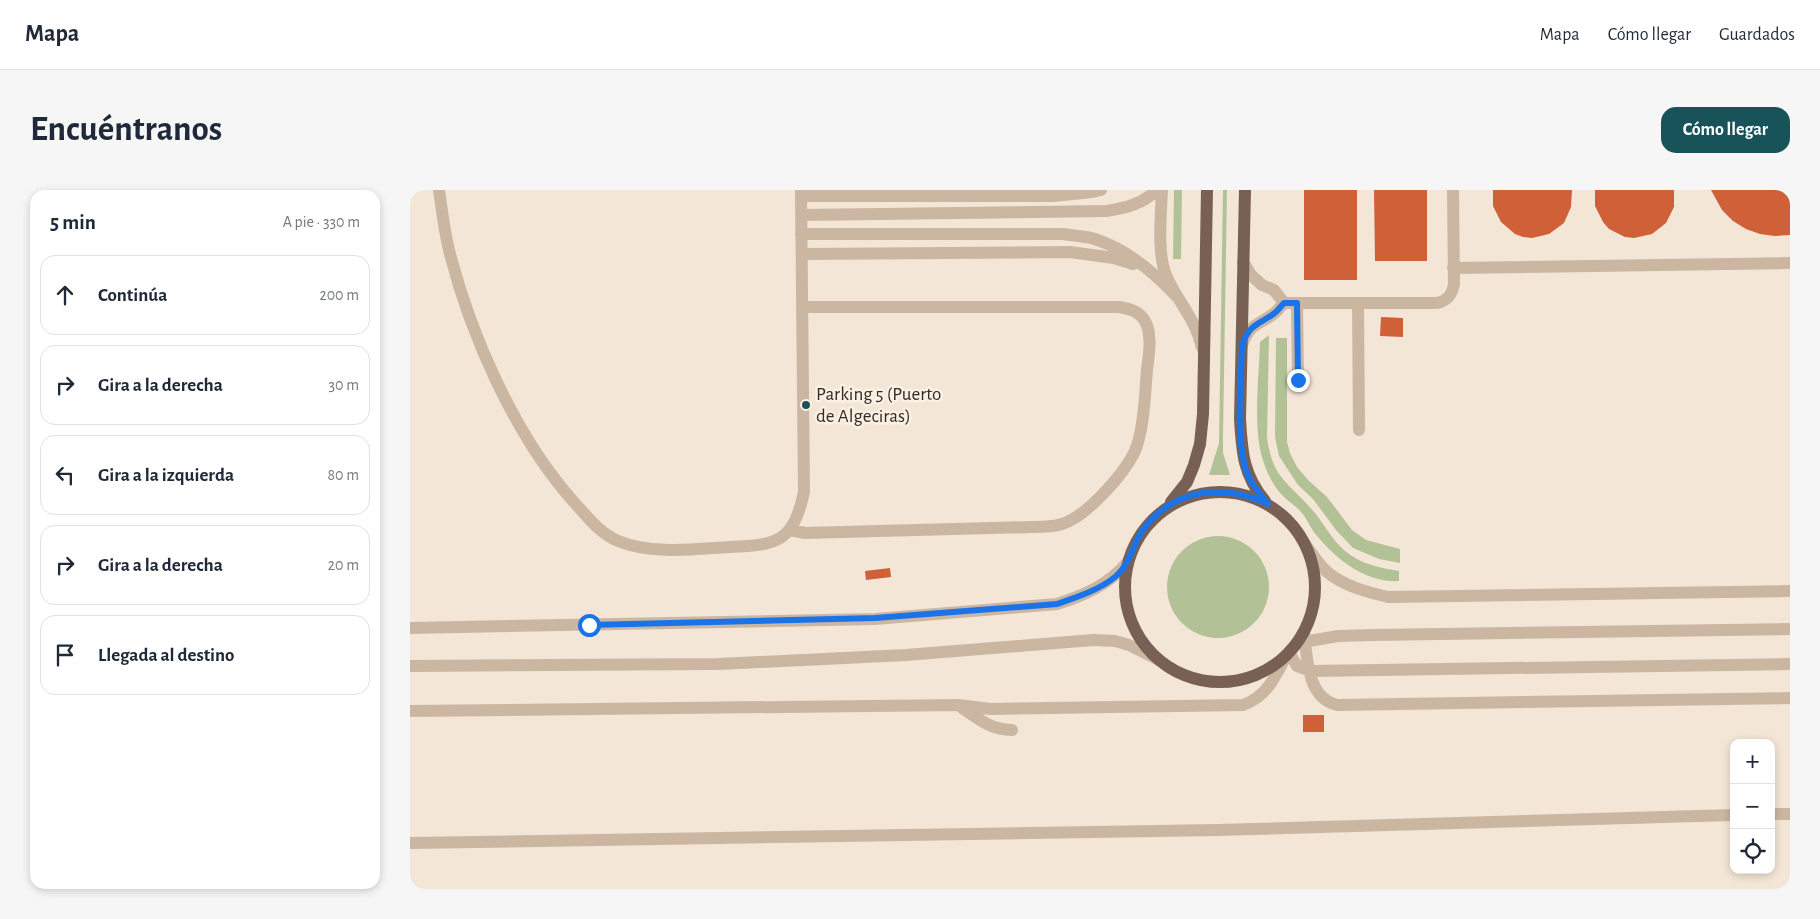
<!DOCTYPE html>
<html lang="es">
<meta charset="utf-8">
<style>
:root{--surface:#fff;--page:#f6f6f7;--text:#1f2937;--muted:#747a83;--line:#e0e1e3;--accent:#185359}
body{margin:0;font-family:"Alegreya Sans",sans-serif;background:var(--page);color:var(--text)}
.controls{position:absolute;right:15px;bottom:15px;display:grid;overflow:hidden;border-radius:10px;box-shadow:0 2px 8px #0003}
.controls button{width:45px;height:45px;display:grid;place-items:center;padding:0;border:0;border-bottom:1px solid var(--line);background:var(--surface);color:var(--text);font:25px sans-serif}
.stop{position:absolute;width:15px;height:15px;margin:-11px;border:4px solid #1a73e8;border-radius:50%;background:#fff}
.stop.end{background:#1a73e8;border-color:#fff;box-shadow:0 1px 5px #0008}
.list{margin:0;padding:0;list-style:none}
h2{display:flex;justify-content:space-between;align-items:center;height:65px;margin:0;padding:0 20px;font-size:21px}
h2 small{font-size:16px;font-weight:400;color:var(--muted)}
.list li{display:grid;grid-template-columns:32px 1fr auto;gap:15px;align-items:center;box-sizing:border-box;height:80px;margin:0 10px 10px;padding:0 10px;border:1px solid var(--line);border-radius:15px}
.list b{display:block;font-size:19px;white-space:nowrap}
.list em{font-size:16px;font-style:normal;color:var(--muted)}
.icon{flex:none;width:28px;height:28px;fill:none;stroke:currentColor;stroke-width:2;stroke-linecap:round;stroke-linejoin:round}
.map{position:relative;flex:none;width:1380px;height:699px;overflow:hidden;border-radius:15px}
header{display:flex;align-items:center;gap:30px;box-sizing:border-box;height:70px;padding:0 25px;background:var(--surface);border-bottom:1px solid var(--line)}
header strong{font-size:24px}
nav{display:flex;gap:28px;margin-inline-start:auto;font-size:18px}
.intro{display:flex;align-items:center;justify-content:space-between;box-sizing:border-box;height:120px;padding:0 30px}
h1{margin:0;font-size:35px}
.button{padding:12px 22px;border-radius:15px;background:var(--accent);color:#fff;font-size:18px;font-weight:700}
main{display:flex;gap:30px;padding:0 30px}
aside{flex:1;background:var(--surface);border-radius:15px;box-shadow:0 2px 8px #0003}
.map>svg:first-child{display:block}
.green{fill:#b2c296}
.building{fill:#cf6038}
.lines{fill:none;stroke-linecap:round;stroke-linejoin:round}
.minor{stroke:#cbb6a2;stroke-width:12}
.major{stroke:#786154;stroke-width:12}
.route{stroke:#1a73e8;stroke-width:6}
.poi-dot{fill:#185359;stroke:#faf0e3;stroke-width:2}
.labels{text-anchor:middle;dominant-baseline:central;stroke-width:5;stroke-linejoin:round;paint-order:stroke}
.poi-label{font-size:19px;fill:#352a25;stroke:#faf0e3;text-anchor:start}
</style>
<header>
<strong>Mapa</strong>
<nav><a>Mapa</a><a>Cómo llegar</a><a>Guardados</a></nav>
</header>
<div class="intro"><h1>Encuéntranos</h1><a class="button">Cómo llegar</a></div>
<main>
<aside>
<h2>5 min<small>A pie · 330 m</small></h2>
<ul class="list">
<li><svg class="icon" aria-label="ahead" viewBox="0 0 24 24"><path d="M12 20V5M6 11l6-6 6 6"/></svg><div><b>Continúa</b></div><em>200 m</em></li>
<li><svg class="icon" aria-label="right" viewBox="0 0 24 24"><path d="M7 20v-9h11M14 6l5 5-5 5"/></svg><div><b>Gira a la derecha</b></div><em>30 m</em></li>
<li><svg class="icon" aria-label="left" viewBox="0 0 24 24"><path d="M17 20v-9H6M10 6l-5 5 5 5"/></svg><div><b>Gira a la izquierda</b></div><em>80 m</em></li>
<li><svg class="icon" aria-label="right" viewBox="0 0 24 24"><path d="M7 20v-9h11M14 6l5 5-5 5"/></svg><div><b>Gira a la derecha</b></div><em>20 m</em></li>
<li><svg class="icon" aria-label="arrive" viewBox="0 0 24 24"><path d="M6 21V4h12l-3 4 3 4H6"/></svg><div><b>Llegada al destino</b></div></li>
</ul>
</aside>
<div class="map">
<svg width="1380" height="699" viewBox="0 0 1380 699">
<rect width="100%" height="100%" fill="#f3e6d6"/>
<!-- green -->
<path class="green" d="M764 0H772L771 69H763Z
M813 0H817L813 246V263L820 285H799L809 253Z
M859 145 857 247C862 290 881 294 905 323 916 337 924 353 939 364 954 375 972 378 989 381V391C957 393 928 371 908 347 901 340 898 330 891 322 886 316 879 312 874 307 861 294 854 277 850 259 844 229 849 184 850 152Z
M866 148H877V252L880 263 887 277 898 290 917 307 942 340 956 350 990 359V373L969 369 943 358 926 340 903 309 888 295 869 266 865 247Z
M757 397a51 51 0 1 1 102 0a51 51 0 1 1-102 0Z"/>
<!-- building -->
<path class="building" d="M894 0H947V90H894Z
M964 0H1017V71H965Z
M1083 0H1162L1161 17 1154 33 1139 44 1122 48 1113 47 1105 44 1091 32 1083 16Z
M1185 0H1264V17L1256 33 1242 44 1224 48 1215 47 1199 39 1193 32 1185 16Z
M1301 0H1380V45L1365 46 1350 44 1336 39 1323 31 1312 20Z
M971 127 993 128V147L970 146Z
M480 378 481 387 456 390 455 381Z
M893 525H914V542H893Z"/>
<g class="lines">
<!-- minor -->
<path class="minor" d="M29 0C32 20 34 40 39 60 60 144 105 246 163 311 177 326 189 343 208 351 242 365 285 359 320 357 368 355 383 352 394 302L391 0
M752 0C751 23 747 64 756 85 767 111 786 129 792 158
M391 6H644L682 2 691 0
M391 25 696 21C716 18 732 14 747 0
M391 44H654C664 46 675 46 685 49 718 60 744 82 767 107
M392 64 660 62 704 68 723 74
M1043 78 1380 73
M874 113H1027C1037 111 1042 105 1044 94L1043 0
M887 113 888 190
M948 113 949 240
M832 155C840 134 846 136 862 125 867 122 870 117 874 113L864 100 852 95 841 85 833 72
M380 340 395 343 622 337C631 337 643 337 652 334 676 327 713 285 724 263 734 242 735 203 737 180 738 169 741 156 739 146 739 141 737 135 735 131 729 121 720 119 709 117H392
M894 353C901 362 908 373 916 381 933 396 957 402 978 407L1380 401
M0 438 465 429 647 414C675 405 698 395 717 373
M894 442C897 468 897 508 927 515L1380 508
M887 453 928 446 963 445 1380 439
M879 462 887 476 900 481 1380 474
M0 476 309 474 496 465 683 450 705 451 719 455 747 469
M552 518C571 530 579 539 602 540
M0 521 548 515 581 519 833 515C856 507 865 488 876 466
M1361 624H1380
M0 653 807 640 1324 625"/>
<!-- major -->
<path class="major" d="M835 0 830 229C832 262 833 285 855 311
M715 397a95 95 0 1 1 190 0a95 95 0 1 1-190 0Z
M761 312 777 292 784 275 790 254 793 224 797 0"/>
</g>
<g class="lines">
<!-- route -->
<path class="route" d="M179 435 465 428 647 414C667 407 689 400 705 387 720 375 722 356 732 341 763 298 813 293 858 314 850 304 841 295 837 283 825 251 831 190 832 155 840 134 846 136 862 125 867 122 870 117 874 113H887L888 190"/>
</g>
<!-- markers -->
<circle class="poi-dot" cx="396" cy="215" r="5"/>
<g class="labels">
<!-- poi labels -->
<g class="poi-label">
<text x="406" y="204">Parking 5 (Puerto<tspan x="406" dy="22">de Algeciras)</tspan></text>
</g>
</g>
</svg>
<div class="controls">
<button>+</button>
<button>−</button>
<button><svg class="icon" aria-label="locate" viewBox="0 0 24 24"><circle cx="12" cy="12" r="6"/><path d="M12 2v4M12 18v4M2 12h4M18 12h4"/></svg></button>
</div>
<div class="stop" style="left:179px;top:435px"></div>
<div class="stop end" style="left:888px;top:190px"></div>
</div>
</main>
